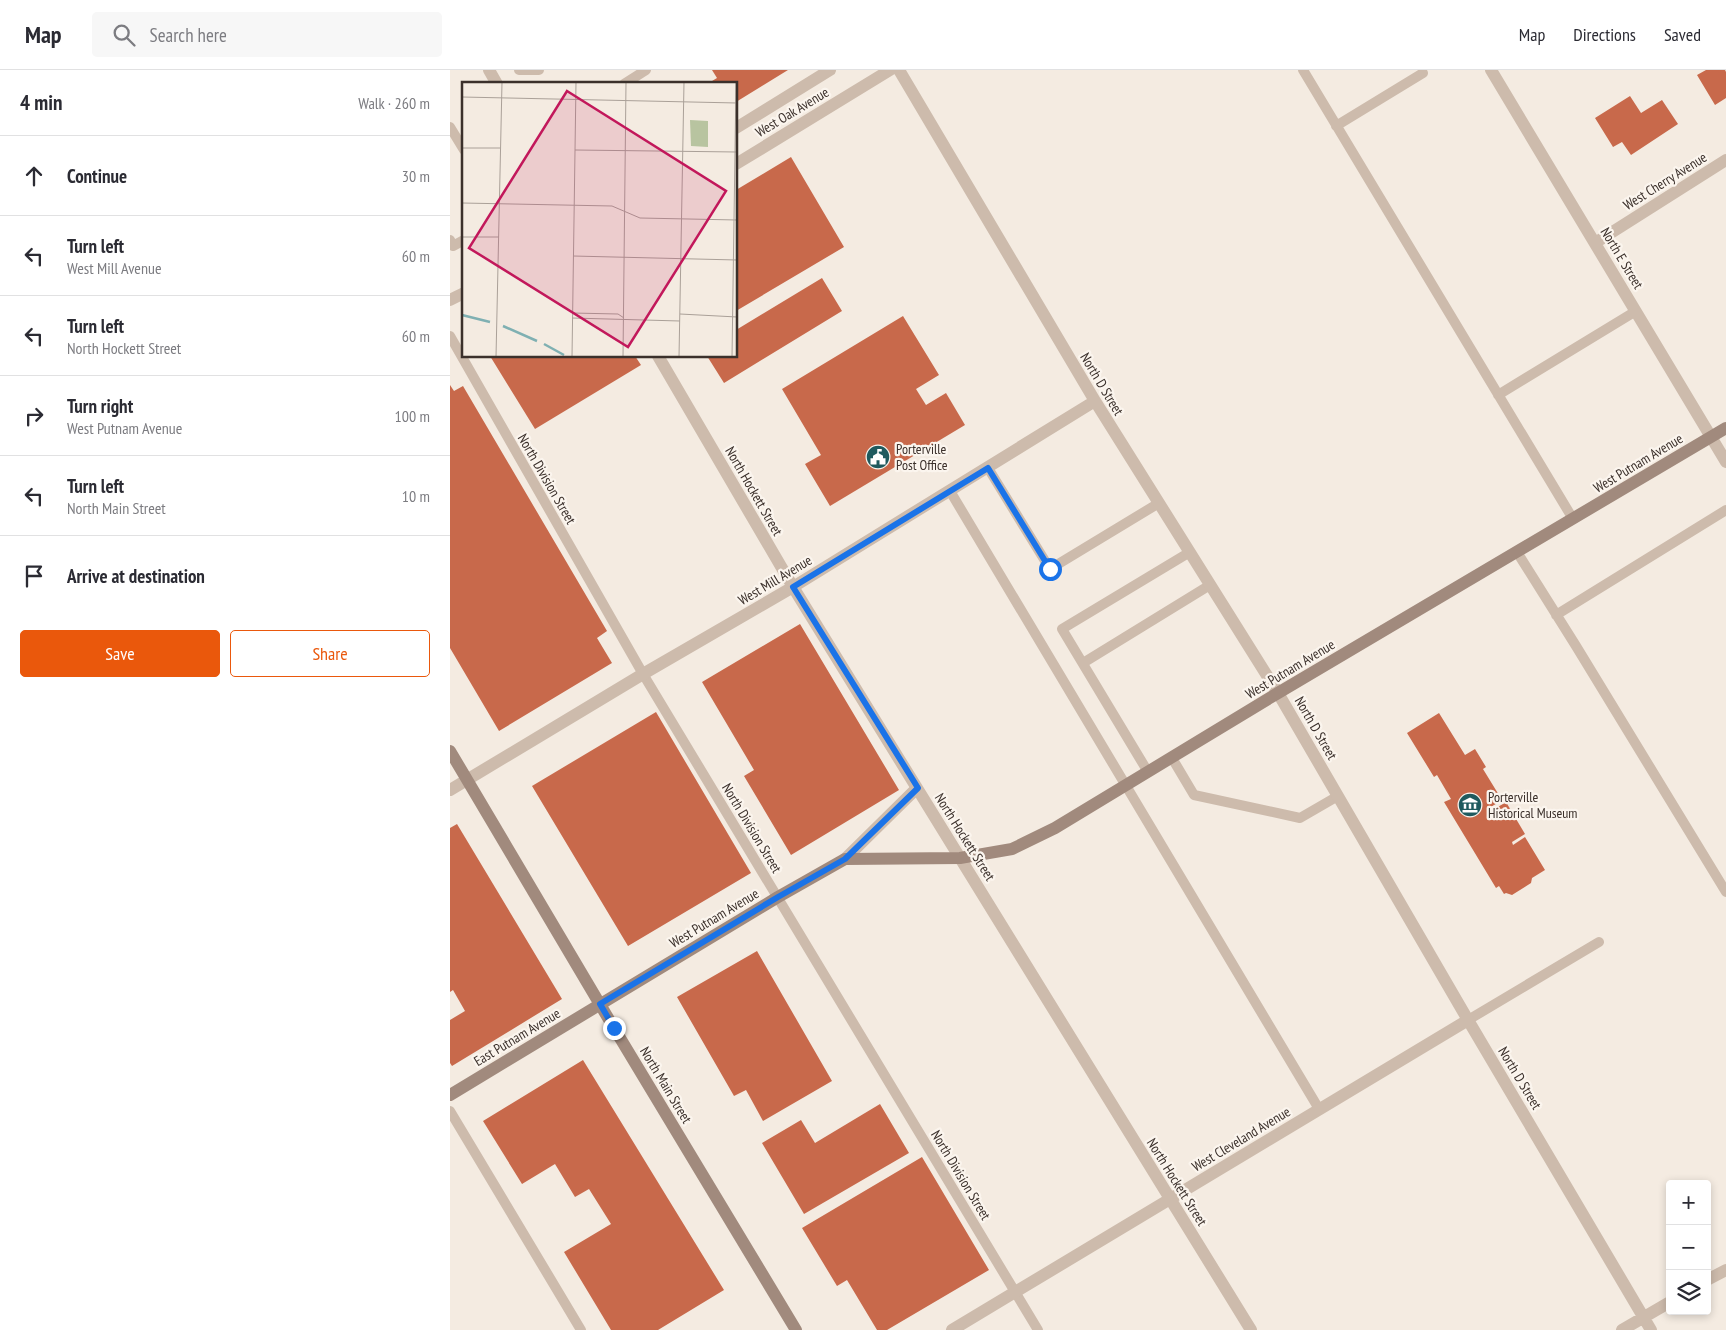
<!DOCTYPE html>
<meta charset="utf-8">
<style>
:root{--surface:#fff;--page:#f7f7f7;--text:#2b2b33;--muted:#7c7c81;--line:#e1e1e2;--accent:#ea580c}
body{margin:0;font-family:"PT Sans Narrow",sans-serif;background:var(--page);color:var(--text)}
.controls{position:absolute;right:15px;bottom:15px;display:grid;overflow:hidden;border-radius:5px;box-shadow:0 2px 8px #0003}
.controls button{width:45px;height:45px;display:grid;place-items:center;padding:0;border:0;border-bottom:1px solid var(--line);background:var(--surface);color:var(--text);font:25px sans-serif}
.stop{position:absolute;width:15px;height:15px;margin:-11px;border:4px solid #1a73e8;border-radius:50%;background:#fff}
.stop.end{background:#1a73e8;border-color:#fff;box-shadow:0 1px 5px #0008}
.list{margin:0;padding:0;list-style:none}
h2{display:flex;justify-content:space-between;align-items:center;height:65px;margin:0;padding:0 20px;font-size:21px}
h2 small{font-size:16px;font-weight:400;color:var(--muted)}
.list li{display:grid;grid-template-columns:32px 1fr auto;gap:15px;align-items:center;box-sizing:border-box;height:80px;padding:0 20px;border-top:1px solid var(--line)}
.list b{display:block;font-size:19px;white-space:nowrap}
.list p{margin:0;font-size:16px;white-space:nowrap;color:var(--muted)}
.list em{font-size:16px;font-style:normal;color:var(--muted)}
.actions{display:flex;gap:10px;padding:15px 20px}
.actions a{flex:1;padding:11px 0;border:1px solid var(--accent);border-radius:5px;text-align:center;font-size:18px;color:var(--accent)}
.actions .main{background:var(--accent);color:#fff}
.icon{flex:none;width:28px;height:28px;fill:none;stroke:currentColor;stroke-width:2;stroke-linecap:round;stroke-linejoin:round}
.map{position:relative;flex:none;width:1276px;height:1260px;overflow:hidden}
header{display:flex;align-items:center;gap:30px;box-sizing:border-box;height:70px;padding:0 25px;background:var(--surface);border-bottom:1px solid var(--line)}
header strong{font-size:24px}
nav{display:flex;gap:28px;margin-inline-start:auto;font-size:18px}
.search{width:350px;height:45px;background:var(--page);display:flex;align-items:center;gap:12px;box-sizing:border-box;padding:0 18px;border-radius:5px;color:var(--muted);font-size:19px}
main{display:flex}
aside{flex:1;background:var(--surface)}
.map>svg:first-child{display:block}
.building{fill:#c8694b}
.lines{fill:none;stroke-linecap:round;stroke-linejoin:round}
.lane{stroke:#cdbbac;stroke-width:10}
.street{stroke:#cdbbac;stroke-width:12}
.secondary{stroke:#a18a7d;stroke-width:12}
.route{stroke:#1a73e8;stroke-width:6}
.labels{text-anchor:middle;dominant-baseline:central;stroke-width:4.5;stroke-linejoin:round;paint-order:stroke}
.street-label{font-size:14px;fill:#3b302b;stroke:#fbf5ee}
.poi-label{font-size:14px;fill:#3b302b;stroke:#fbf5ee;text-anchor:start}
.inset-river{fill:none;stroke:#7fb0b2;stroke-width:2.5}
.inset-road{fill:none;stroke:#aaa098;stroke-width:1}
.view{fill:#c2185b;fill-opacity:0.15;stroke:#c2185b;stroke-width:2.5}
.inset-edge{fill:none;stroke:#3b302b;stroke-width:2.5}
</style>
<header>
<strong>Map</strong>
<div class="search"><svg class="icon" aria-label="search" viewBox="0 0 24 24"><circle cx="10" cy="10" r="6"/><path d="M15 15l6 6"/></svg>Search here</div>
<nav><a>Map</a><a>Directions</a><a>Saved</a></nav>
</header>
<main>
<aside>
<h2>4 min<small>Walk · 260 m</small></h2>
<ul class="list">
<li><svg class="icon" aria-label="ahead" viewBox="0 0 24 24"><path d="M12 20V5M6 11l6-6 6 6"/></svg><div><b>Continue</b></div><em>30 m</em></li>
<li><svg class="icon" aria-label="left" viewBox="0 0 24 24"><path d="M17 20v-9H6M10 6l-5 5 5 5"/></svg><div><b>Turn left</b><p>West Mill Avenue</p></div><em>60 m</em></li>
<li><svg class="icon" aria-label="left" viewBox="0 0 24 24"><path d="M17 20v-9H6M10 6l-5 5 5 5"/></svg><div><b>Turn left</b><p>North Hockett Street</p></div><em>60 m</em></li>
<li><svg class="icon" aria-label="right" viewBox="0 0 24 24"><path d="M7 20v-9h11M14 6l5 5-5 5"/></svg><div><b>Turn right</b><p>West Putnam Avenue</p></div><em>100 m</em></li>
<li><svg class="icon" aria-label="left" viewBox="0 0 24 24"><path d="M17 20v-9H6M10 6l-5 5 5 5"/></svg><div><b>Turn left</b><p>North Main Street</p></div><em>10 m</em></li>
<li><svg class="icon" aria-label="arrive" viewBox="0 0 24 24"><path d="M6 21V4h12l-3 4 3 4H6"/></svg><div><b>Arrive at destination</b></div></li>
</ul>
<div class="actions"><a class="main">Save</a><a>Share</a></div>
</aside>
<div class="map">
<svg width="1276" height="1260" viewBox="0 0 1276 1260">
<rect width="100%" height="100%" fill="#f4ebe1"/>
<!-- building -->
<path class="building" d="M262 0H338L286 32V14H257L267 8Z
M1256 0H1275L1276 2V28L1265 35 1247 5Z
M1180 26 1191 43 1212 30 1228 54 1181 85 1172 72 1163 77 1145 48Z
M341 87 394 177 286 241V120Z
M372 208 392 241 274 313 257 286H286V260Z
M453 246 489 305 466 319 476 335 496 323 515 355 380 436 355 394 371 385 332 319Z
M40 286H185L191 295 85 359Z
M0 315 4 321 13 316 157 561 147 568 162 593 49 661 0 578Z
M350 554 449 720 341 785 294 706 304 700 252 612Z
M206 642 301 803 178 876 82 716Z
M989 643 1015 685 1025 679 1036 697 1033 699 1052 730 1041 737 1043 740 1056 732 1075 764 1062 772 1063 775 1075 767 1095 800 1082 808 1081 813 1062 825 1056 823 1054 824 1049 816 1046 818 994 732 1001 729 987 705 984 707 957 663Z
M7 754 112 929 2 996 0 993V950L15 941 3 920 0 922V758Z
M307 881 382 1011 313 1051 296 1020 284 1026 227 927Z
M133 990 274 1220 208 1260H161L114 1182 161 1154 139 1119 125 1127 105 1094 72 1114 33 1051Z
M430 1034 459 1083 354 1144 312 1073 351 1050 365 1073Z
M472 1087 539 1200 437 1260H427L397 1210 387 1216 352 1158Z"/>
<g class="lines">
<!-- lane -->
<path class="lane" d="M69 0H89
M853 0 1123 449
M174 14 196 0
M886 56 973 3
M0 57 14 80
M0 170 3 176 14 170
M0 266 193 604 588 1260
M1048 325 1186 241
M538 398 600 499 709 433
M500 421 869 1039
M1067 482 1126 576 1276 822
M1106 545 1276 440
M633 593 760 515
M722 688 744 725 850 748 888 726
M698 702 612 559 740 482
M1018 950 1149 872
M0 1041 131 1260"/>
<!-- street -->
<path class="street" d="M39 0 47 14
M449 0 645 331 828 623 1018 950 1201 1260
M1041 0 1276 392
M286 58 380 0
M286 94 440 0
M1145 173 1276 90
M0 230 14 223
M208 286 343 517 801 1260
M0 720 193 604 343 517 645 331
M395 789 467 718
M1257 1210 1276 1200
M502 1260 1018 950
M1172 1260 1220 1232"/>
<!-- secondary -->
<path class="secondary" d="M0 681 164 958 346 1260
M0 1025 328 827 395 789 510 788 562 779 605 758 828 623 1276 358"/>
</g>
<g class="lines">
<!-- route -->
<path class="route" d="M164 958 150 934 328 827 395 789 468 718 343 517 538 398 600 499"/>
</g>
<!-- icons -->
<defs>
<g id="civic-disc" transform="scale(1.25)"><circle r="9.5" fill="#1f5a5e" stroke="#fbf5ee"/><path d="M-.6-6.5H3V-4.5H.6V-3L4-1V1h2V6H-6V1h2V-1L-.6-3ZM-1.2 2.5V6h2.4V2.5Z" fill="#fff"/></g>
<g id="museum-disc" transform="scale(1.25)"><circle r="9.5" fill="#1f5a5e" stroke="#fbf5ee"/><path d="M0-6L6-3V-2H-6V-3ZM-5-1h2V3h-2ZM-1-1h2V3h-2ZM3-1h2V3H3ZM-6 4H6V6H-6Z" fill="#fff"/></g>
</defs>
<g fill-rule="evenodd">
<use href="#civic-disc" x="428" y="387"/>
<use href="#museum-disc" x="1020" y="735"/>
</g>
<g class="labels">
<!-- street labels -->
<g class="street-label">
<text transform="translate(342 42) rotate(-31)">West Oak Avenue</text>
<text transform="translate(1215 111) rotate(-32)">West Cherry Avenue</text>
<text transform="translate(1172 188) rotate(59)">North E Street</text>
<text transform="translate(652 314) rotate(59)">North D Street</text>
<text transform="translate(1188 393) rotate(-31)">West Putnam Avenue</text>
<text transform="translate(97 409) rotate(60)">North Division Street</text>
<text transform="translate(304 421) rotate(60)">North Hockett Street</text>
<text transform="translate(325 510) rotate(-31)">West Mill Avenue</text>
<text transform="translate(840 599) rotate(-31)">West Putnam Avenue</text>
<text transform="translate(866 658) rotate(60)">North D Street</text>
<text transform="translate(302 758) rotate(59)">North Division Street</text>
<text transform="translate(515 767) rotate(58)">North Hockett Street</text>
<text transform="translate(264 848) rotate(-31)">West Putnam Avenue</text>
<text transform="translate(67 967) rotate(-31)">East Putnam Avenue</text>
<text transform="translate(1070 1008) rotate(59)">North D Street</text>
<text transform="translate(216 1015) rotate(59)">North Main Street</text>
<text transform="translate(791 1069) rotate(-31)">West Cleveland Avenue</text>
<text transform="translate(511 1105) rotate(59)">North Division Street</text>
<text transform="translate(727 1112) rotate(58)">North Hockett Street</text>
</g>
<!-- poi labels -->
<g class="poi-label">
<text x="446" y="379">Porterville<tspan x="446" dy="16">Post Office</tspan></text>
<text x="1038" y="727">Porterville<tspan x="1038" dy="16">Historical Museum</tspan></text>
</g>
</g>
<!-- overview -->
<g transform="translate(12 12)">
<rect width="275" height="275" fill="#f4ebe1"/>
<path d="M228 38 246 39V65L229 64Z" fill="#b8c4a0"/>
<path class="inset-river" d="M0 233 28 240M41 244 75 259M82 262 102 273"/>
<path class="inset-road" d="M0 15 275 21M0 66H38M113 68 275 70M0 121 150 124 178 136 275 138M0 155H37M111 174 275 178M110 231 156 232 162 236M218 232 275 235M110 236 218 239M34 275 40 0M110 275 114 0M161 275 164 0M217 275 222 0M270 275 274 0"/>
<path class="view" d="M105 9 264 109 166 265 7 166Z"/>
<rect width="275" height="275" class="inset-edge"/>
</g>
</svg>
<div class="controls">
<button>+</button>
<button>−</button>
<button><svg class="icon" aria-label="layers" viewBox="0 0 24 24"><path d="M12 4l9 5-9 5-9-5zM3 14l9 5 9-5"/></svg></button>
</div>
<div class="stop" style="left:600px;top:499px"></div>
<div class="stop end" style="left:164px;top:958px"></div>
</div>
</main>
